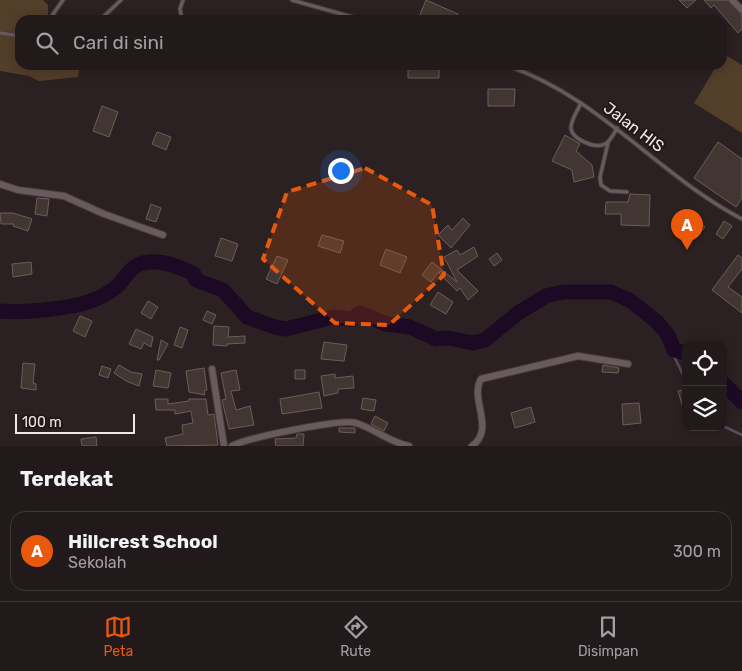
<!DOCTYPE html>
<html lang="id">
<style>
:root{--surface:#21191a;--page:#292223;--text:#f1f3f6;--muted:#a2a0a2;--line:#3e3839;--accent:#ea580c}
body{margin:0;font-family:Rubik,sans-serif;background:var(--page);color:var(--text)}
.controls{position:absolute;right:15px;bottom:15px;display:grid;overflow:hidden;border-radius:10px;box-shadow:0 2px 12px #0003}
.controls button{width:45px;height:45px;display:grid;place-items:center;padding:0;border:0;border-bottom:1px solid var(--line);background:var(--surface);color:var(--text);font:25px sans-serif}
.scale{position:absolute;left:15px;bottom:12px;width:120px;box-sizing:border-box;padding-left:5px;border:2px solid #eee7e7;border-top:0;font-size:14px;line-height:18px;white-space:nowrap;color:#eee7e7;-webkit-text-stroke:4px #221819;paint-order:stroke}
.you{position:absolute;left:340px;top:170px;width:18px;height:18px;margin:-12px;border:4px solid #fff;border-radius:50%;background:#1a73e8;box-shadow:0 0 0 8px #1a73e833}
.badge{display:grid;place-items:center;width:32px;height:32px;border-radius:50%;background:var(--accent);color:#fff;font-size:16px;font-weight:700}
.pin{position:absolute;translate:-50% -41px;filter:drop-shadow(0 1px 2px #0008)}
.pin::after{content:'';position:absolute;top:26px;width:18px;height:15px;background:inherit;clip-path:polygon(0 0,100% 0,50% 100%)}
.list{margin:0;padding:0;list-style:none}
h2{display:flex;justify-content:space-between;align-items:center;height:65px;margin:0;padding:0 20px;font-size:21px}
h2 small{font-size:16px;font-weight:400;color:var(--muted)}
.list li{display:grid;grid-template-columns:32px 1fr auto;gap:15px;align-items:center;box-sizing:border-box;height:80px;margin:0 10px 10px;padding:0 10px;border:1px solid var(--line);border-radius:15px}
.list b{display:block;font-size:19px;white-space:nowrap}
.list p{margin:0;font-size:16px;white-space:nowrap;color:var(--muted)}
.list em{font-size:16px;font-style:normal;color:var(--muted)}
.icon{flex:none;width:28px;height:28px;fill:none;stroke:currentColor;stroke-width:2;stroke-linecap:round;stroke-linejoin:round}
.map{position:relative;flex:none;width:742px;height:446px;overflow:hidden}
.search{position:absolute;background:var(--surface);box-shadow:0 2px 12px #0003;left:15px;right:15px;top:15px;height:55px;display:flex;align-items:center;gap:12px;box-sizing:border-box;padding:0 18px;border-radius:15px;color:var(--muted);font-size:19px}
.sheet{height:155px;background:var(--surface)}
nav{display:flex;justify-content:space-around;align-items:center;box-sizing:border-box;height:70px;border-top:1px solid var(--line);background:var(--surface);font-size:14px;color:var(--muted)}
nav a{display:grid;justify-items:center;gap:2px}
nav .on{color:var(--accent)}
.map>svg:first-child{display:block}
.green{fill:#533e2a}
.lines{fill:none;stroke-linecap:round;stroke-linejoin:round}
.stream{stroke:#5b4c5e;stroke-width:2.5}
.river{stroke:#1c0a24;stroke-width:15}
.building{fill:#413632;stroke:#6a5e5a}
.service-casing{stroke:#483f41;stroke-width:5}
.minor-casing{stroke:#483f41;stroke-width:8}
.service{stroke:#695b5d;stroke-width:3}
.minor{stroke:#695b5d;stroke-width:6}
.marked{fill:#e8590c;fill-opacity:0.2;stroke:#e8590c;stroke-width:4;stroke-dasharray:10 6;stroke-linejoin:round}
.labels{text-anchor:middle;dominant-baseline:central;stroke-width:4;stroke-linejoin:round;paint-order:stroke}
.street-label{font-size:16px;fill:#eee7e7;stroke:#221819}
</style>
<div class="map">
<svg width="742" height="446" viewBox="0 0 742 446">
<rect width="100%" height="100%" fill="#2c2122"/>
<!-- green -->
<path class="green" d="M0 0H43L48 5V20H20V65H80L78 77 39 81 29 76 0 71Z
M724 54 742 65V133L694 103 717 65H722Z"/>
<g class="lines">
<!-- stream -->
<path class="stream" d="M674 350 673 354 686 381
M723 426 742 435"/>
<!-- river -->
<path class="river" d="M0 311C24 313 69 309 91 301 99 298 109 293 115 288 123 282 127 271 136 266 153 256 178 266 194 274L196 280 223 290 247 317 275 327 286 329 333 317 352 319 360 313 386 324 410 327 436 339 448 338 473 343 485 340 518 313 546 296 563 292H611L631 301 657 322 668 335 674 350 686 353
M723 383 742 402"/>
</g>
<!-- building -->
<path class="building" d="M426 0 458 14 455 20H426L419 17Z
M679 0H696L687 8Z
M704 0H727L742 15V29L738 33 714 5 711 8Z
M408 65H439V78H408Z
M488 89H515L514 106H488Z
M102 106 118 112 109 137 93 131Z
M157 132 171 137 166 150 152 144Z
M565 135 580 144 576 151 592 165 594 177 574 182 572 170 552 161Z
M718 142 742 159V198L736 207 694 178Z
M630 194 650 195 649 226 621 225V214H605L606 202H628Z
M37 198 49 199 47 216 35 214Z
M151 204 161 208 156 222 146 219Z
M0 213H13L32 219 28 231 13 226 14 224H1Z
M463 218 470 225 451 248 438 235 448 225 452 230Z
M696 219 705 227 696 238 686 230Z
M724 221 732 226 723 239 716 234Z
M322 235 344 241 340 253 318 246Z
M221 238 238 244 232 261 215 256Z
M474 247 478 256 457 270 478 291 468 300 460 288 457 291 439 273 442 270 457 282 444 257 457 250 460 255Z
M386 249 407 257 400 273 380 265Z
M497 253 502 260 494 266 489 259Z
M738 255 742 258V269L728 287 742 297V313L712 290Z
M277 256 288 260 277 284 266 279Z
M31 262 32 274 13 277 12 264Z
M432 262 441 269 431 282 422 275Z
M438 292 453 302 446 314 430 305Z
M148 301 158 307 151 319 141 313Z
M207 311 216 315 212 324 203 320Z
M80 316 92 321 85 337 73 331Z
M214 326 229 327 228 337 245 336V343L227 344V346L213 345Z
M180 327 188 330 182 348 174 345Z
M136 329 153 337 151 347 144 343 141 349 129 344Z
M161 340 168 344 159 360H157Z
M324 342 347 345 344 361 321 359Z
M23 363 35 364 33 383 36 384V390L21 388Z
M119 365 131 372 142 374 139 386 128 382 114 373Z
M603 365 619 368 618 373 602 372Z
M102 366 111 369 108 378 99 375Z
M204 368 207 390 204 391 205 395 189 392 186 371Z
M156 370 171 373 168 388 153 386Z
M236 370 240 390 231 391 236 410 250 406 254 425 229 429 222 400 226 399 221 373Z
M295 370H305V379H295Z
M335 374V378L353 376 354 388 338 389V393L324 396 321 376Z
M686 389V411H684L678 391Z
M319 392 322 408 282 414 280 399Z
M363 398 376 400 374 411 361 409Z
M155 399H168V404L189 401V399H206L208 415 214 414 218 445 167 446 165 438 183 434 182 425 193 423 191 411 175 414V410H156Z
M639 403 641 423 623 425 622 404Z
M531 407 535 422 515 428 511 413Z
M375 416 388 423 384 431 371 424Z
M339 428H355V433L339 432Z
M297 434H304L303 446H276L275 439 296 438Z
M96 437 97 446H82L81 439Z"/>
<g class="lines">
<!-- service casing -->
<g class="service-casing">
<path id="service" d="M292 0 363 20
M49 20 63 0
M100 20 121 0
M182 20 180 9 183 0
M0 33 20 36
M505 65C597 95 658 175 742 219
M581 103C578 110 570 121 571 129 573 140 596 149 605 144 611 141 614 133 617 128
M608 143 600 177 601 185 610 191 627 192"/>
</g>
<!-- minor casing -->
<g class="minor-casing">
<path id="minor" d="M732 0 742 10
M0 184 18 190 64 196 104 214 163 235
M212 369 224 446
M232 446C246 438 343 418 356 423 375 429 389 442 409 446
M472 446C496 429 469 399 481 379L578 356 628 364"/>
</g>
<!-- service -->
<use href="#service" class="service"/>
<!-- minor -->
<use href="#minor" class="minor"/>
</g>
<!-- marked area -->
<path class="marked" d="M365 168 432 205 444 275 389 325 335 323 263 259 287 192Z"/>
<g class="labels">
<!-- street labels -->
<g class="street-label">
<text transform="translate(634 127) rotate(37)">Jalan HIS</text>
</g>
</g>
</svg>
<div class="controls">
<button><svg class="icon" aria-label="locate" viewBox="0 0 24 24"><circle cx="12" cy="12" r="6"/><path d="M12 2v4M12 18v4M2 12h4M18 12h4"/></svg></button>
<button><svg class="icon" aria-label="layers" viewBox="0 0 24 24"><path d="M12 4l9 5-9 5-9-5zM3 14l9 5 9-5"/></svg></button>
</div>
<div class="scale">100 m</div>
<div class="you"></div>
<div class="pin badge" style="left:687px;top:250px">A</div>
<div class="search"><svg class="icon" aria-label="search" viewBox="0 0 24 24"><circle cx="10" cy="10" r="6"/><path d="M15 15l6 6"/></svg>Cari di sini</div>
</div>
<section class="sheet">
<h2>Terdekat<small></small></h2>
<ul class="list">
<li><span class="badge">A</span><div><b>Hillcrest School</b><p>Sekolah</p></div><em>300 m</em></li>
</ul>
</section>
<nav>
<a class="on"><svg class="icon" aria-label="map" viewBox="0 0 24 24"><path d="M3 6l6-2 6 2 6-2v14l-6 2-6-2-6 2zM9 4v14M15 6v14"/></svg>Peta</a>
<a><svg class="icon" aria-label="directions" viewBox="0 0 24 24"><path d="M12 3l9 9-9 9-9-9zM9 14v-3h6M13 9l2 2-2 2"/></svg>Rute</a>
<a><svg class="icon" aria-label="saved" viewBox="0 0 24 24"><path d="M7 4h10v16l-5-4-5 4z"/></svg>Disimpan</a>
</nav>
